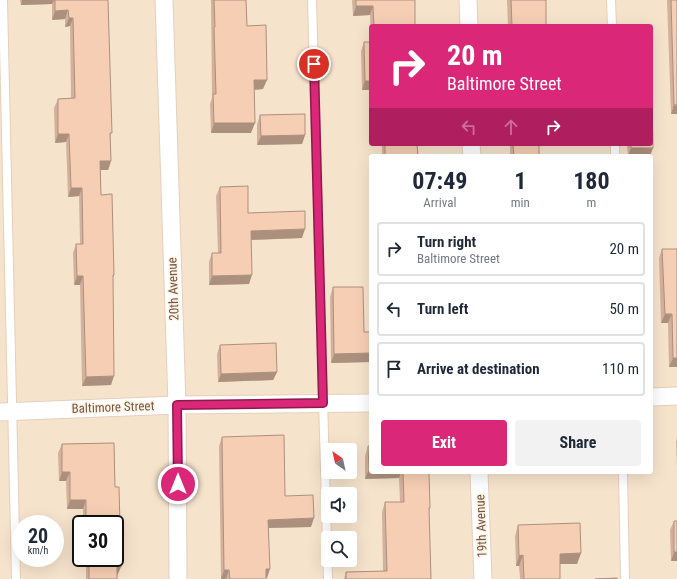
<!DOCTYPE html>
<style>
:root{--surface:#fff;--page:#f2f2f3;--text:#1f2937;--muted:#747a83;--line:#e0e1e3;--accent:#db2777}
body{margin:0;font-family:"Roboto Condensed",sans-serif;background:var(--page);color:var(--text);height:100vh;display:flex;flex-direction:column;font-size:15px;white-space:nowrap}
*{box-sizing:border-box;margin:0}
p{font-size:13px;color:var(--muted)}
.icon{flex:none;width:22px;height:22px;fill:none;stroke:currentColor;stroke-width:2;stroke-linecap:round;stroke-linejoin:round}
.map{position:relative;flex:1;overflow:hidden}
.drawer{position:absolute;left:369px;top:154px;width:284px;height:320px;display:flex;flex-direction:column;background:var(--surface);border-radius:4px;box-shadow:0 4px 16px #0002}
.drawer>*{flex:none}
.guide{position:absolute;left:369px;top:24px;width:284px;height:122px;border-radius:4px;box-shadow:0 4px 16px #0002;background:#db2777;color:#fff;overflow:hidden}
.needle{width:26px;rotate:326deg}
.controls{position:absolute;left:321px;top:443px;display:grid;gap:8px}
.controls a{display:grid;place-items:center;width:36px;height:36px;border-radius:4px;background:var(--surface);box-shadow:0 4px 16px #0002;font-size:20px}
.speed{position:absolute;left:12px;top:515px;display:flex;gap:8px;font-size:20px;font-weight:700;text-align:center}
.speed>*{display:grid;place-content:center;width:52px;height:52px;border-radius:50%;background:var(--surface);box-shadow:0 4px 16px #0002;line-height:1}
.speed small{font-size:10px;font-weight:400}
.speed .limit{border:2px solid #111;border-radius:6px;background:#fff;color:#111}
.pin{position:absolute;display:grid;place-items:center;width:34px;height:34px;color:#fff;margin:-17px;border:2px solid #fff;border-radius:50%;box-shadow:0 1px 4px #0007}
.me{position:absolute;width:44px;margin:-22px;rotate:0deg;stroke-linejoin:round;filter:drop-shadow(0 0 3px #0008)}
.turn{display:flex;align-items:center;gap:14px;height:84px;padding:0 12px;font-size:18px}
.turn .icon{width:52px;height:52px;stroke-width:2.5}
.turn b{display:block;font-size:28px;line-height:34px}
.lanes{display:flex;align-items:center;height:38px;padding:0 12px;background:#0003;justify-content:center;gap:20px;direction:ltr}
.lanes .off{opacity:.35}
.eta{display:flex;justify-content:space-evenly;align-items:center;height:68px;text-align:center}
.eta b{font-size:24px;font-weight:700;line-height:28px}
.action{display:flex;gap:8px;margin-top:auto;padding:8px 12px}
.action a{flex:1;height:46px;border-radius:4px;background:var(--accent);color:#fff;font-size:16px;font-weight:700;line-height:46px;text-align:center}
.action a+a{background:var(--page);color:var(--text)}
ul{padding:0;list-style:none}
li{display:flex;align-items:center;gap:12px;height:54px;margin:0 8px 6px;padding:0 4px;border:2px solid var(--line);border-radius:4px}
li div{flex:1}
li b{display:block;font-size:15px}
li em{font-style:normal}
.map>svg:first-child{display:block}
.residential{fill:#f6e3cc;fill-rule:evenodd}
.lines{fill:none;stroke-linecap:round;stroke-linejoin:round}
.lane-casing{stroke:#e5cfbd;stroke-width:10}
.street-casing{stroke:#e5cfbd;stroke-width:19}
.lane{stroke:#fff;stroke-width:8}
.street{stroke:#fff;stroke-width:17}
.wall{fill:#d4b19b}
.shaded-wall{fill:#ac907e}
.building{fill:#f6ceb4;stroke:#ac907e}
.route-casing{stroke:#8e194d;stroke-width:10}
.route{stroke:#db2777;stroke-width:7}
.labels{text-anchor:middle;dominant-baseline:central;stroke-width:3;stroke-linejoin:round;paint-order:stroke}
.street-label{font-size:13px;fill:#765644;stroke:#fff5e7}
</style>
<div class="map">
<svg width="677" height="579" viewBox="0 0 677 579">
<rect width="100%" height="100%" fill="#fef2df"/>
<!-- residential -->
<path class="residential" d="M0 0H677V579H0ZM371 26H651V144H371ZM371 156H651V472H371ZM328 450H350V472H328ZM328 494H350V516H328ZM21 524H55V558H21ZM81 524H115V558H81ZM328 538H350V560H328Z"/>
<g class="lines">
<defs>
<path id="lane" d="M3 0 16 579
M312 0 328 579
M611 0 612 26
M615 144V156
M623 472 625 579"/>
<path id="street" d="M164 0 177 405 178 579
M468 0 469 26
M471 144 472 156
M651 397 677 396
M0 412 177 405 371 403
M479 472 483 579"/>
</defs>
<!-- lane casing -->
<use href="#lane" class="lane-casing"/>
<!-- street casing -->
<use href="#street" class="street-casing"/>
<!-- lane -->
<use href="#lane" class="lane"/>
<!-- street -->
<use href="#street" class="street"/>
</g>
<!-- wall -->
<path class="wall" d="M20 0H108L111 161 108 170H101V195L114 275 113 278 111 385 82 386 80 285H74L73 253 76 244H80L79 196 68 197 66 142 55 143 54 108 58 99 71 98 70 26 65 27V19L52 20V4L21 5Z
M211 0H246L247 26 263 89 254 90 251 133H211L210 104 212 98Z
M352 0H415V26H371V117L370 90H362L361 51 364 42H371L370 15 353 16Z
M507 0H546V26H508Z
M667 0H677V114H671Z
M260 115 305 135 302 144 257 145V124Z
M382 144H417L418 156H382Z
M510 144H539V156H510Z
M627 144H651L650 156H628Z
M220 187 248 213 302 238 251 240 249 284 209 285V262L212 253H218L216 196Z
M662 249H677V367H669L668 323H661L659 258Z
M333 287 364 332H371V362L331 363 330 297Z
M220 345 277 372 273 380 218 382 217 354Z
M222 437 285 496 311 527 269 528 267 578H266V579H221L219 446Z
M677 438V468L676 441Z
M114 443 117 579H86V558H115V524H83V509H67L66 481H59L58 453 62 444Z
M368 446 371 472H428L430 508 429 511 431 579H344L346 572 383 571 382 512 385 502H400L399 478 365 479V456Z
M674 521H677V561H671L670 530Z
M518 525 581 553 577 564H560V579H520L519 566H516L515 536Z"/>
<!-- shaded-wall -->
<path class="shaded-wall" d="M22 0H54L52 4 21 5Z
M356 6H373L370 15 353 16Z
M68 10 65 19 52 20 55 11Z
M69 18H73L70 26 65 27Z
M254 80H267L263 89 251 90Z
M365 81H371V87L370 90H362Z
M674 105H677V114H671Z
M214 123H255L251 133H211Z
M58 134H69L66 142 55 143Z
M305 135 302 144 257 145 261 136Z
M631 148H653L650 156H628Z
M100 161H111L108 170H97Z
M71 188H82L79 196 68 197Z
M305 229 302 238 248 240 251 231Z
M252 275 249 284 209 285 212 276Z
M77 276H83L80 285H74Z
M665 314H672L668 323H661Z
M371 353V362L331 363 334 354Z
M673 358H677V367H669Z
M277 372 273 380 218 382 221 374Z
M114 376 111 385 82 386 86 377Z
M369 469H371V472H401L399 478 365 479Z
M62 472H70L66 481H59Z
M526 472H595L525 474Z
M70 500H86L83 509H67Z
M314 518 311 527 265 528 268 520Z
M86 519H89L87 524H84Z
M674 552H677V561H671Z
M581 553 577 564H556L560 554Z
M523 555 519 566H516L519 556Z
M117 567H121L117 576Z
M266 569H270L267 578H262Z
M224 570H229L226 579H221Z"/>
<!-- building -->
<path class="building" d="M55 0H108L112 133H110L111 161H100L101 195 112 194 114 275H113L114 376 86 377 83 276H77L76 244H83L82 188H71L69 134H58V99L75 98 73 18H69L68 10 55 11Z
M214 0H246L247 26 266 25 267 80H254L255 123H214L213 94H216L214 27H215Z
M356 0H415V26H374L373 6H356Z
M511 0H546V26H512Z
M671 0H677V105H674Z
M364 42H371V81H365Z
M651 101H652L653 148H631V144H651Z
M305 114V135L261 136 260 115Z
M385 144H417L418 156H385Z
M513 144H539V156H514Z
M248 186V213L305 211V229L251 231 252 275 212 276V253H221L220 187Z
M662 249H677V358H673L672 314H665Z
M333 287H363L364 332H371V353L334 354Z
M276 343 277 372 221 374 220 345Z
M284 435 285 496 313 495 314 518 268 520 270 569H266V579H230L229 570H224L222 437Z
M114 443 115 487H119L121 567H117V579H89V558H115V524H89V519H86V500H70V472H62V444Z
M368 446H371V469H369Z
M403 472H428V473H429L430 508H429L431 579H346V572L387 571 385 502H404Z
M674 521H677V552H674Z
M580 523 581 553 560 554V579H524L523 555 519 556 518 525Z
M617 578V579H595Z"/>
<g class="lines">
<defs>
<path id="route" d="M178 484 177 405 323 403 314 64"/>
</defs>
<!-- route casing -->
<use href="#route" class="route-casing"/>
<!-- route -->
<use href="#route" class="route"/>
</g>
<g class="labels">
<!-- street labels -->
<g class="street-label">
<text transform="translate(173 289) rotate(-92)">20th Avenue</text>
<text transform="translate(113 407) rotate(-2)">Baltimore Street</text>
<text transform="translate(481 526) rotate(-92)">19th Avenue</text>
</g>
</g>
</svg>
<div class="controls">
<a><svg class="needle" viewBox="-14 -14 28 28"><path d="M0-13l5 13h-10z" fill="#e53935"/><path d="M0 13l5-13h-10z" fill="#747a83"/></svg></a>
<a><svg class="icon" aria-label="sound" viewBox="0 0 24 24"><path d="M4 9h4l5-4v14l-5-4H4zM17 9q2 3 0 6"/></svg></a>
<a><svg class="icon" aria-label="search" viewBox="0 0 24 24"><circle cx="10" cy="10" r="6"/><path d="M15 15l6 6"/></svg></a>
</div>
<div class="speed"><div>20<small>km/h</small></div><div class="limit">30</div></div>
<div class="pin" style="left:314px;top:64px;background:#d93025"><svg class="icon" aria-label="arrive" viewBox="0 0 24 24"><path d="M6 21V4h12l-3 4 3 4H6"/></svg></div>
<svg class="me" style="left:178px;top:484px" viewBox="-20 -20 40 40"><circle r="17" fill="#db2777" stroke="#fff" stroke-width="3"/><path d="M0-11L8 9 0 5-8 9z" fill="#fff"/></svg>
<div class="guide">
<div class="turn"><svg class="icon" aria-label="right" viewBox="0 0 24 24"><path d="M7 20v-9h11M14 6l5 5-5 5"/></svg><div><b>20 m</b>Baltimore Street</div></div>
<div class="lanes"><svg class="icon off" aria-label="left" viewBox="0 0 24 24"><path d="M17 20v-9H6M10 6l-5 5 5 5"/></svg><svg class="icon off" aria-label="ahead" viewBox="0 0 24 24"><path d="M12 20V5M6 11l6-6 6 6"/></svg><svg class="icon" aria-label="right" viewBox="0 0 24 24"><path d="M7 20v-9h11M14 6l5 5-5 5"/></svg></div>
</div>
<section class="drawer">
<div class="eta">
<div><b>07:49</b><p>Arrival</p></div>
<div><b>1</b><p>min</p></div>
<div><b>180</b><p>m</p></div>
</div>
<ul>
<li><svg class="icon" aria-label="right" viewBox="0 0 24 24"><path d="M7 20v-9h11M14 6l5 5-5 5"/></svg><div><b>Turn right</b><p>Baltimore Street</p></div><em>20 m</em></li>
<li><svg class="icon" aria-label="left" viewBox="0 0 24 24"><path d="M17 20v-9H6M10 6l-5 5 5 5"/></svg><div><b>Turn left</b></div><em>50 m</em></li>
<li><svg class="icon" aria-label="arrive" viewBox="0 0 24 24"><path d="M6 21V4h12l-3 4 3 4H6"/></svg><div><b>Arrive at destination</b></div><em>110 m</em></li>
</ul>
<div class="action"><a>Exit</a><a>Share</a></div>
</section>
</div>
